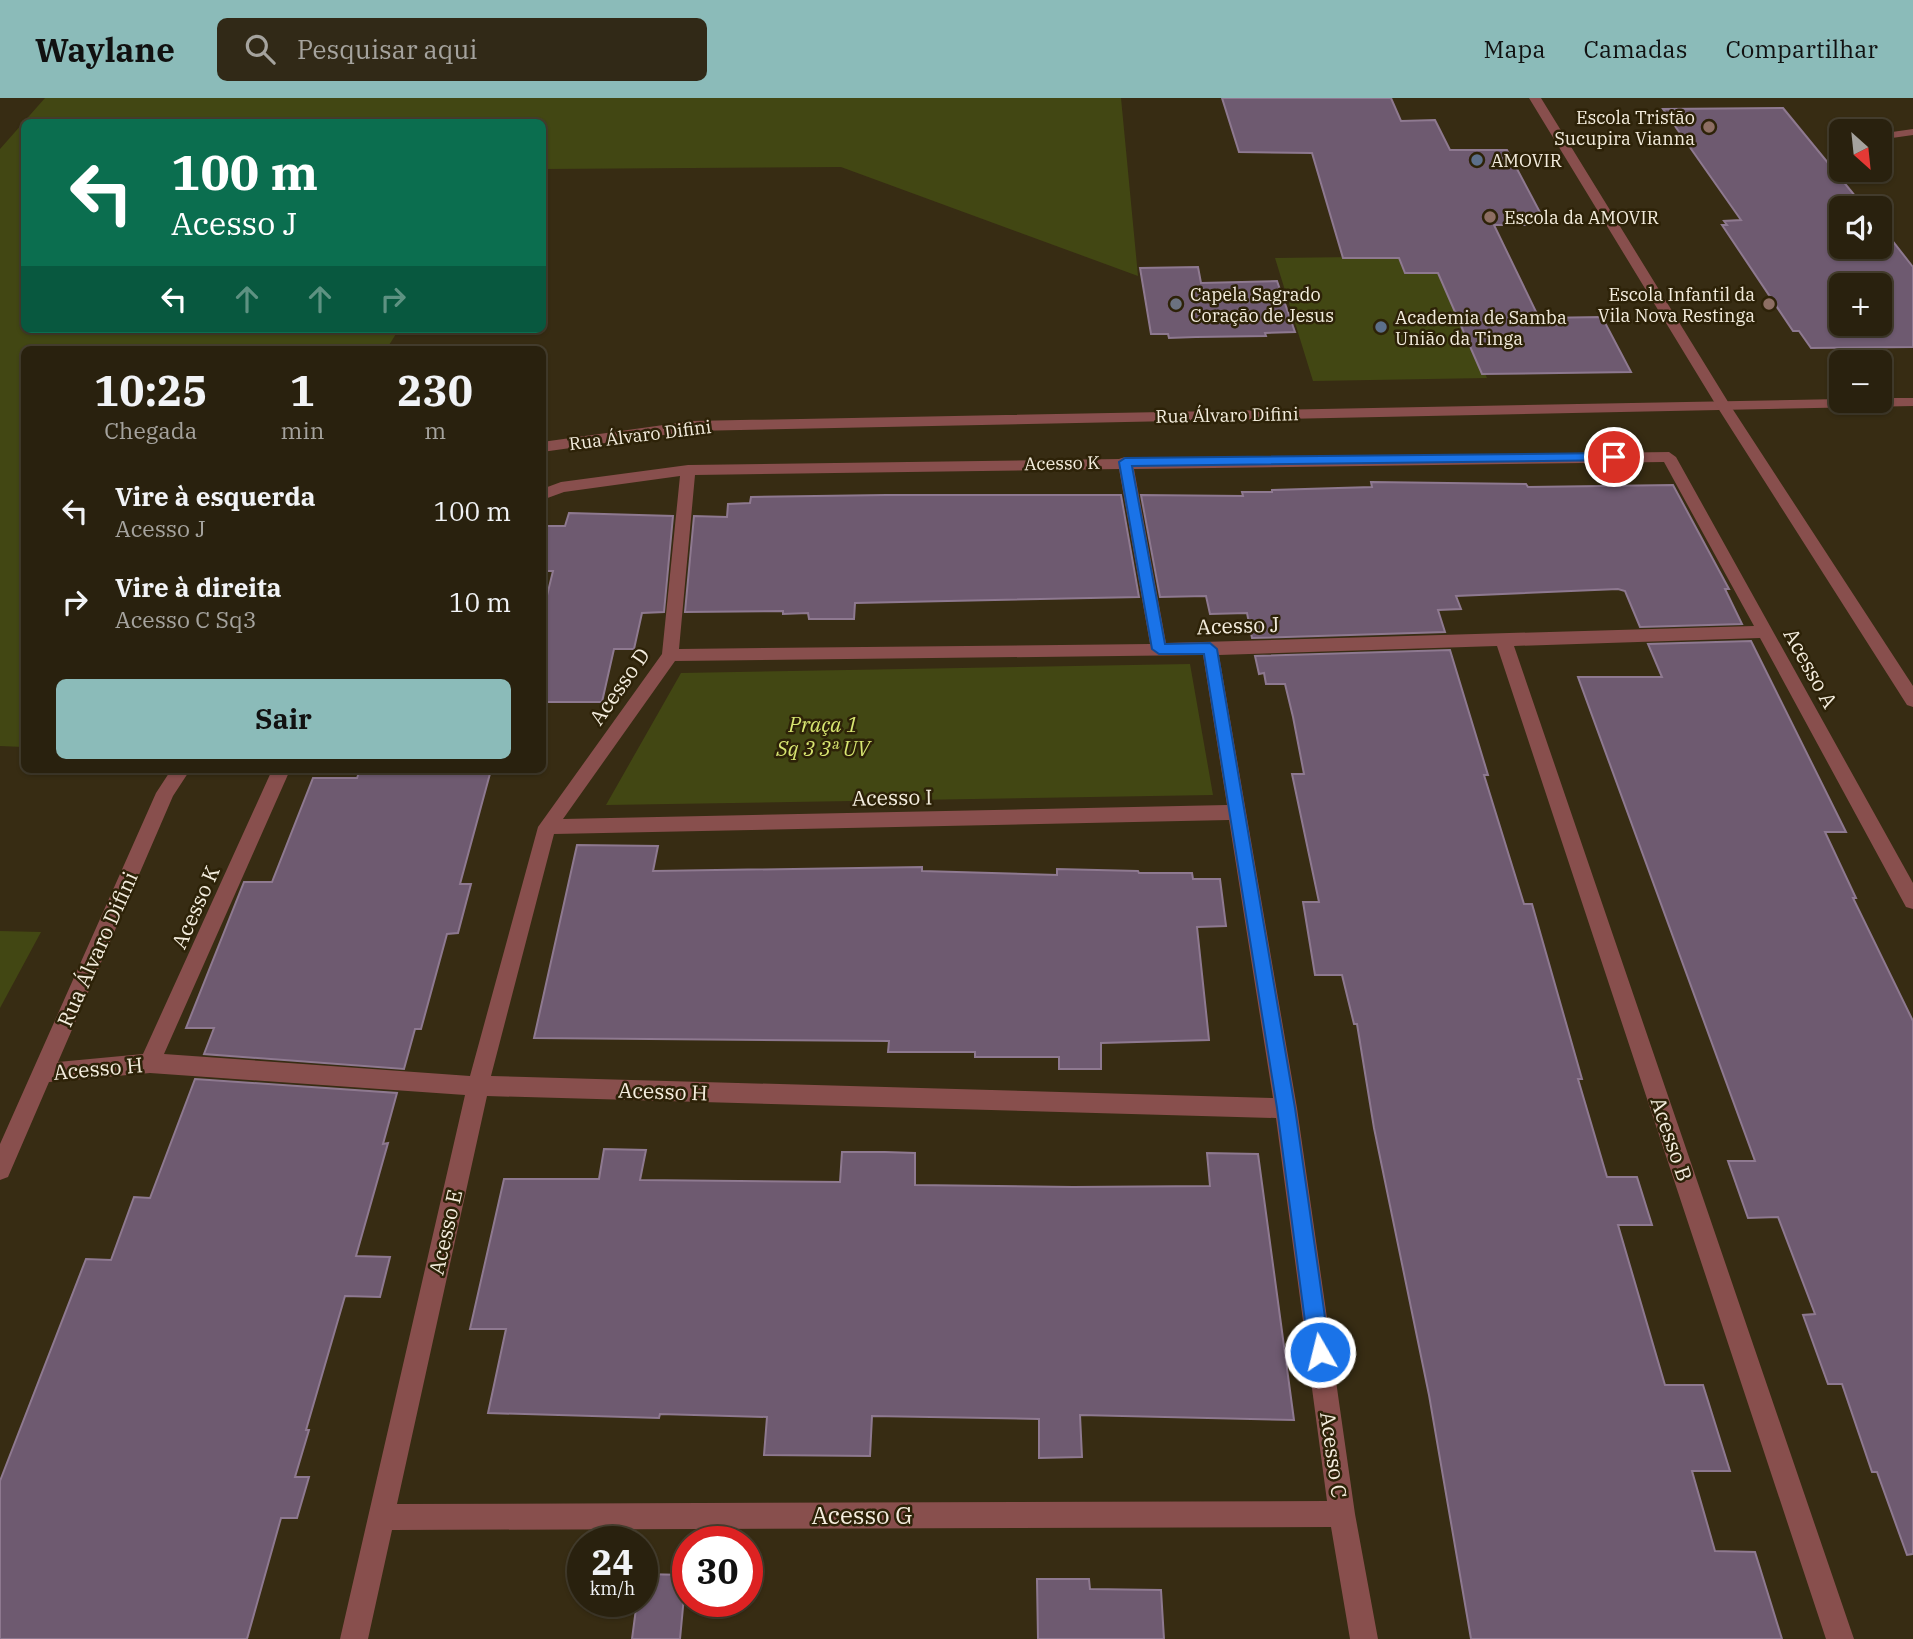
<!DOCTYPE html>
<html lang="pt">
<meta charset="utf-8">
<style>
:root{--surface:#29210e;--page:#312917;--text:#f1f3f6;--muted:#a5a39e;--line:#453e2e;--accent:#8bbbb9}
body{margin:0;font-family:"IBM Plex Serif",serif;background:var(--page);color:var(--text);height:100vh;display:flex;flex-direction:column;font-size:26px;white-space:nowrap}
*{box-sizing:border-box;margin:0}
p{font-size:23px;color:var(--muted)}
.icon{flex:none;width:38px;height:38px;fill:none;stroke:currentColor;stroke-width:2;stroke-linecap:round;stroke-linejoin:round}
.map{position:relative;flex:1;overflow:hidden}
.details{position:absolute;left:21px;top:248px;width:525px;height:427px;display:flex;flex-direction:column;background:var(--surface);border-radius:10px;box-shadow:0 2px 5px #0004,0 0 0 2px var(--line)}
.details>*{flex:none}
.banner{position:absolute;left:21px;top:21px;width:525px;height:214px;border-radius:10px;box-shadow:0 2px 5px #0004,0 0 0 2px var(--line);background:#0b6e4f;color:#fff;overflow:hidden}
.needle{width:46px;rotate:153deg}
.tools{position:absolute;left:1829px;top:21px;display:grid;gap:14px}
.tools a{display:grid;place-items:center;width:63px;height:63px;border-radius:10px;background:var(--surface);box-shadow:0 2px 5px #0004,0 0 0 2px var(--line);font-size:35px}
.speed{position:absolute;left:567px;top:1428px;display:flex;gap:14px;font-size:35px;font-weight:700;text-align:center}
.speed>*{display:grid;place-content:center;width:91px;height:91px;border-radius:50%;background:var(--surface);box-shadow:0 2px 5px #0004,0 0 0 2px var(--line);line-height:1}
.speed small{font-size:18px;font-weight:400}
.speed .limit{border:10px solid #d22;background:#fff;color:#111}
.pin{position:absolute;display:grid;place-items:center;width:60px;height:60px;color:#fff;margin:-30px;border:4px solid #fff;border-radius:50%;box-shadow:0 2px 7px #0007}
.me{position:absolute;width:77px;margin:-38px;rotate:352deg;stroke-linejoin:round;filter:drop-shadow(0 0 5px #0008)}
.turn{display:flex;align-items:center;gap:24px;height:147px;padding:0 35px;font-size:32px}
.turn .icon{width:91px;height:91px;stroke-width:2.5}
.turn b{display:block;font-size:49px;line-height:60px}
.lanes{display:flex;align-items:center;height:66px;padding:0 35px;background:#0003;justify-content:center;gap:35px;direction:ltr}
.lanes .off{opacity:.35}
.eta{display:flex;justify-content:space-evenly;align-items:center;height:119px;text-align:center}
.eta b{font-size:42px;font-weight:700;line-height:49px}
.cta{display:flex;gap:14px;margin-top:auto;padding:14px 35px}
.cta a{flex:1;height:80px;border-radius:10px;background:var(--accent);color:#111;font-size:28px;font-weight:700;line-height:80px;text-align:center}
ul{padding:0;list-style:none}
li{display:flex;align-items:center;gap:21px;height:91px;padding:0 35px}
li div{flex:1}
li b{display:block;font-size:26px}
li em{font-style:normal}
header{display:flex;align-items:center;gap:42px;box-sizing:border-box;height:98px;padding:0 35px;background:var(--accent);color:#111}
header strong{font-size:33px}
nav{display:flex;gap:38px;margin-inline-start:auto;font-size:24px}
.search{width:490px;height:63px;background:var(--page);display:flex;align-items:center;gap:18px;box-sizing:border-box;padding:0 24px;border-radius:10px;color:var(--muted);font-size:26px}
.map>svg:first-child{display:block}
.green{fill:#424713}
.building{fill:#6e5a70;stroke:#8e7990;stroke-width:2;fill-rule:evenodd}
.lines{fill:none;stroke-linecap:round;stroke-linejoin:round}
.service{fill:#884f4d;fill-rule:evenodd}
.minor{fill:#884f4d;fill-rule:evenodd}
.tertiary{fill:#884f4d;fill-rule:evenodd}
.route{fill:#1a73e8;stroke:#114b97;stroke-width:2}
.education-dot{fill:#8d6e63;stroke:#2d2208;stroke-width:2.5}
.service-dot{fill:#5c6f8a;stroke:#2d2208;stroke-width:2.5}
.worship-dot{fill:#6b7280;stroke:#2d2208;stroke-width:2.5}
.labels{text-anchor:middle;dominant-baseline:central;stroke-width:5;stroke-linejoin:round;paint-order:stroke}
.far-poi-label{font-size:18px;fill:#f4edde;stroke:#2d2208;text-anchor:start}
.far-street-label{font-size:18px;fill:#f4edde;stroke:#2d2208}
.street-label{font-size:21px;fill:#f4edde;stroke:#2d2208}
.park-label{font-size:21px;font-style:italic;fill:#d8e671;stroke:#2d2208}
.near-street-label{font-size:24px;fill:#f4edde;stroke:#2d2208}
</style>
<header>
<strong>Waylane</strong>
<div class="search"><svg class="icon" aria-label="search" viewBox="0 0 24 24"><circle cx="10" cy="10" r="6"/><path d="M15 15l6 6"/></svg>Pesquisar aqui</div>
<nav><a>Mapa</a><a>Camadas</a><a>Compartilhar</a></nav>
</header>
<div class="map">
<svg width="1913" height="1541" viewBox="0 0 1913 1541">
<rect width="100%" height="100%" fill="#372c13"/>
<!-- green -->
<path class="green" d="M45 0H1121L1138 178 841 69 543 71 542 24H24V231H399L386 252H24V649L0 648V51Z
M1434 158 1487 280 1313 283 1275 160Z
M1190 566 1213 697 606 707 681 575Z
M0 833 41 834 0 910Z"/>
<!-- building -->
<path class="building" d="M1222 0H1391L1401 23 1435 22 1450 52H1507L1543 120H1527L1531 127H1494L1539 220 1602 219 1631 274 1482 276 1438 175H1405L1399 160H1343L1312 55 1239 54Z
M1783 10 1865 110H1841V149H1880V127L1913 169V249L1811 250 1799 233H1793L1722 127H1727L1724 123 1741 122 1663 11ZM1841 187H1880V226H1841Z
M1198 169 1201 185 1277 183 1295 234 1265 235 1266 238 1196 239 1169 240 1168 236H1151L1140 170Z
M1371 384 1526 386 1528 389 1673 387 1729 491H1725L1742 526 1640 529 1625 493 1618 491 1456 498 1461 511 1438 512 1445 534 1252 540 1247 515 1210 516 1206 498 1160 499 1141 397 1243 398 1242 394H1272V392L1372 389Z
M886 397H1121L1139 499 855 505 854 521H809L808 515 783 516V513L685 514 694 418 727 419 728 406 750 405 751 399Z
M569 415 673 418 664 514 642 515 634 551H614L602 604H542V518L553 473H542V428H565Z
M1751 543 1846 734H1825L1856 800H1853L1913 923V1456L1907 1457 1877 1374H1872L1842 1286H1828L1803 1217 1815 1216 1778 1119 1748 1120 1728 1063H1755L1578 579H1662L1648 546Z
M1450 552 1488 677H1484L1524 806H1532L1582 981H1578L1607 1079H1637L1652 1127H1618L1665 1287H1703L1730 1373H1692L1715 1453 1755 1454 1782 1541H1471L1429 1297 1374 1030 1357 926H1354L1342 877H1315L1303 804H1319L1292 676H1304L1293 619 1285 586H1266L1264 575 1259 576 1255 558Z
M360 672H491L460 786H471L458 835 447 836 421 931H415L404 971 204 956 214 930H186L244 784H272L313 680H357Z
M577 747 658 748 653 773 922 769V773L1057 777V771L1138 773 1139 775H1192L1193 781H1220L1226 828 1197 829 1209 942 1101 945V971H1059V959H975V954H888L889 943 534 940Z
M195 981 397 995 383 1046 388 1045 356 1158 390 1159 380 1199 345 1198 306 1332H309L295 1379H309L297 1420H281L247 1541H0V1383L86 1161 111 1162 134 1099 150 1100Z
M604 1051 646 1052 640 1082 840 1084 842 1054H885L915 1055V1087L1073 1089 1210 1088 1207 1055 1258 1056 1294 1322 1080 1317 1082 1359 1039 1360V1321L872 1318 870 1358 764 1357 767 1319 660 1316 659 1320 488 1315 506 1231H470L504 1081H599Z
M642 1476 686 1477 680 1541H632L637 1503H642Z
M1037 1481H1089L1090 1491 1161 1492 1164 1541H1038Z"/>
<g class="lines">
<!-- service -->
<path class="service" d="M1913 31V37L1885 41 1880 38 1885 35Z"/>
<!-- minor -->
<path class="minor" d="M1880 300H1913V308L692 333 542 354V344L692 323 1841 301 1880 303Z
M1669 354 1676 359 1913 785V811L1906 809 1760 540 1514 548 1854 1541H1826L1497 548 1219 557 1297 1010 1355 1416 1378 1541H1350L1331 1429 392 1432 368 1541H340L465 997 150 975 49 984 8 1079 0 1082V1046L156 695 171 672H190L173 698 58 964 143 956 272 672H290L164 956 470 978 538 729 662 556 680 378 564 394 542 402V391L561 384 688 367 1119 361 1125 359 1131 361ZM1664 364 1754 528 1166 545 1134 371ZM1119 371 1150 546 679 551 695 377ZM1203 557 1227 707 563 721 675 563ZM1229 722 1273 1000 491 978 554 736ZM487 998 1276 1020 1327 1403 397 1406Z"/>
<!-- tertiary -->
<path class="tertiary" d="M1529 0H1541L1730 307 1913 588V609L1907 607 1716 307Z"/>
</g>
<!-- route -->
<path class="route" d="M1614 355 1620 359 1619 362 1132 368 1165 546 1210 545 1217 551 1295 1010 1330 1254 1327 1261 1320 1264 1312 1261 1309 1254 1277 1010 1204 556H1159L1152 551 1119 364 1125 360Z"/>
<!-- markers -->
<g class="education-dot">
<circle cx="1709" cy="29" r="7"/>
<circle cx="1490" cy="119" r="7"/>
<circle cx="1769" cy="206" r="7"/>
</g>
<g class="service-dot">
<circle cx="1477" cy="62" r="7"/>
<circle cx="1381" cy="229" r="7"/>
</g>
<circle class="worship-dot" cx="1176" cy="206" r="7"/>
<g class="labels">
<!-- far-poi labels -->
<g class="far-poi-label">
<text x="1695" y="19" text-anchor="end">Escola Tristão<tspan x="1695" dy="21">Sucupira Vianna</tspan></text>
<text x="1491" y="62">AMOVIR</text>
<text x="1504" y="119">Escola da AMOVIR</text>
<text x="1190" y="196">Capela Sagrado<tspan x="1190" dy="21">Coração de Jesus</tspan></text>
<text x="1755" y="196" text-anchor="end">Escola Infantil da<tspan x="1755" dy="21">Vila Nova Restinga</tspan></text>
<text x="1395" y="219">Academia de Samba<tspan x="1395" dy="21">União da Tinga</tspan></text>
</g>
<!-- far-street labels -->
<g class="far-street-label">
<text transform="translate(1227 317) rotate(-1)">Rua Álvaro Difini</text>
<text transform="translate(640 337) rotate(-7)">Rua Álvaro Difini</text>
<text transform="translate(1062 365) rotate(-1)">Acesso K</text>
</g>
<!-- street labels -->
<g class="street-label">
<text transform="translate(1238 527) rotate(-2)">Acesso J</text>
<text transform="translate(1811 570) rotate(61)">Acesso A</text>
<text transform="translate(619 588) rotate(-55)">Acesso D</text>
<text transform="translate(892 699) rotate(-1)">Acesso I</text>
<text transform="translate(195 809) rotate(-66)">Acesso K</text>
<text transform="translate(97 851) rotate(-66)">Rua Álvaro Difini</text>
<text transform="translate(98 970) rotate(-5)">Acesso H</text>
<text transform="translate(663 993) rotate(2)">Acesso H</text>
<text transform="translate(1672 1041) rotate(71)">Acesso B</text>
<text transform="translate(445 1134) rotate(-77)">Acesso E</text>
<text transform="translate(1334 1357) rotate(82)">Acesso C</text>
</g>
<!-- park labels -->
<g class="park-label">
<text x="823" y="626">Praça 1<tspan x="823" dy="24">Sq 3 3ª UV</tspan></text>
</g>
<!-- near-street labels -->
<g class="near-street-label">
<text x="862" y="1417">Acesso G</text>
</g>
</g>
</svg>
<div class="tools">
<a><svg class="needle" viewBox="-14 -14 28 28"><path d="M0-13l5 13h-10z" fill="#e53935"/><path d="M0 13l5-13h-10z" fill="#a5a39e"/></svg></a>
<a><svg class="icon" aria-label="sound" viewBox="0 0 24 24"><path d="M4 9h4l5-4v14l-5-4H4zM17 9q2 3 0 6"/></svg></a>
<a>+</a>
<a>−</a>
</div>
<div class="speed"><div>24<small>km/h</small></div><div class="limit">30</div></div>
<div class="pin" style="left:1614px;top:359px;background:#d93025"><svg class="icon" aria-label="arrive" viewBox="0 0 24 24"><path d="M6 21V4h12l-3 4 3 4H6"/></svg></div>
<svg class="me" style="left:1320px;top:1254px" viewBox="-20 -20 40 40"><circle r="17" fill="#1a73e8" stroke="#fff" stroke-width="3"/><path d="M0-11L8 9 0 5-8 9z" fill="#fff"/></svg>
<div class="banner">
<div class="turn"><svg class="icon" aria-label="left" viewBox="0 0 24 24"><path d="M17 20v-9H6M10 6l-5 5 5 5"/></svg><div><b>100 m</b>Acesso J</div></div>
<div class="lanes"><svg class="icon" aria-label="left" viewBox="0 0 24 24"><path d="M17 20v-9H6M10 6l-5 5 5 5"/></svg><svg class="icon off" aria-label="ahead" viewBox="0 0 24 24"><path d="M12 20V5M6 11l6-6 6 6"/></svg><svg class="icon off" aria-label="ahead" viewBox="0 0 24 24"><path d="M12 20V5M6 11l6-6 6 6"/></svg><svg class="icon off" aria-label="right" viewBox="0 0 24 24"><path d="M7 20v-9h11M14 6l5 5-5 5"/></svg></div>
</div>
<section class="details">
<div class="eta">
<div><b>10:25</b><p>Chegada</p></div>
<div><b>1</b><p>min</p></div>
<div><b>230</b><p>m</p></div>
</div>
<ul>
<li><svg class="icon" aria-label="left" viewBox="0 0 24 24"><path d="M17 20v-9H6M10 6l-5 5 5 5"/></svg><div><b>Vire à esquerda</b><p>Acesso J</p></div><em>100 m</em></li>
<li><svg class="icon" aria-label="right" viewBox="0 0 24 24"><path d="M7 20v-9h11M14 6l5 5-5 5"/></svg><div><b>Vire à direita</b><p>Acesso C Sq3</p></div><em>10 m</em></li>
</ul>
<div class="cta"><a>Sair</a></div>
</section>
</div>
